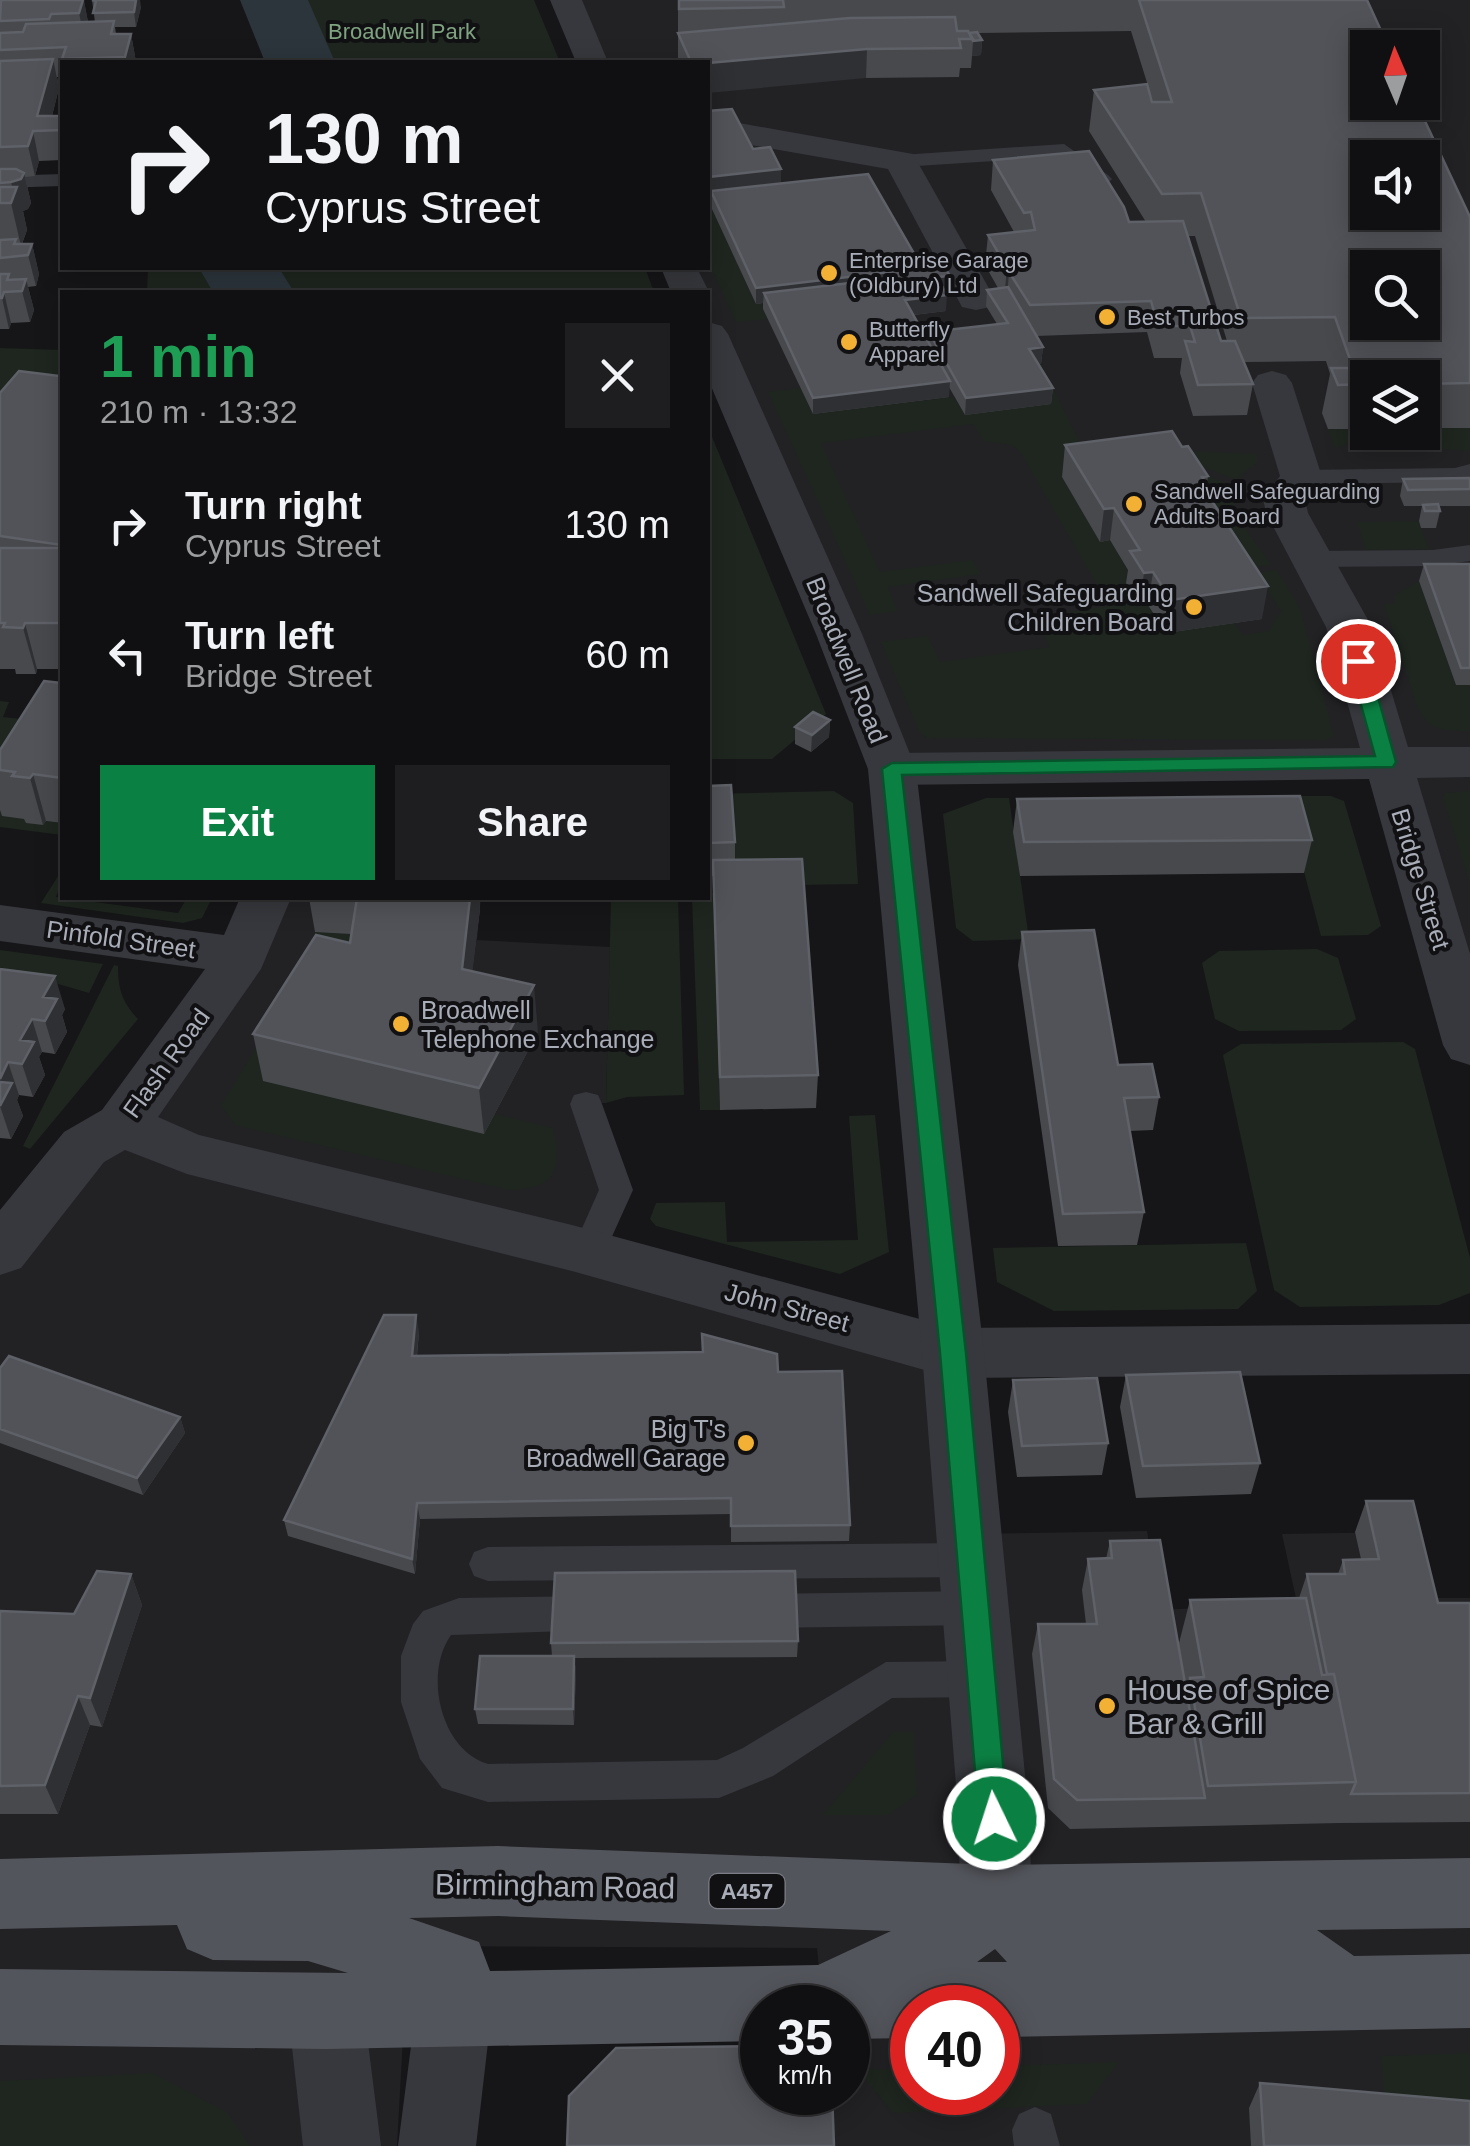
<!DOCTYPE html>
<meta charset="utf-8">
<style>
:root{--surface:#101012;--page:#1e1e20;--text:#f1f3f6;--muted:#9c9d9f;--line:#303032;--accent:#0b8043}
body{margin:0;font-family:Arial,sans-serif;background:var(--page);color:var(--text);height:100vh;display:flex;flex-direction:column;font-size:38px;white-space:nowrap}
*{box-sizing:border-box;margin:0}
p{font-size:32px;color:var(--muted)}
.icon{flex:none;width:55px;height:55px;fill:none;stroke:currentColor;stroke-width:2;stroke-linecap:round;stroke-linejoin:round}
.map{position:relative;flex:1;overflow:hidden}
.drawer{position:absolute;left:60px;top:290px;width:650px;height:610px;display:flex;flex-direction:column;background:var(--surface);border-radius:0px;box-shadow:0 5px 25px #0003,0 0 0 2px var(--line)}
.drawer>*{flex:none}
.hud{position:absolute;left:60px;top:60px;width:650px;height:210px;border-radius:0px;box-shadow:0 5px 25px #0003,0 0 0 2px var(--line);background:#101012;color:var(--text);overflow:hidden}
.needle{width:65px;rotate:358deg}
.buttons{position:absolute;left:1350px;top:30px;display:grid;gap:20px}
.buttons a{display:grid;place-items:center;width:90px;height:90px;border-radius:0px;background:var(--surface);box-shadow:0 5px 25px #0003,0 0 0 2px var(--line);font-size:50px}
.speed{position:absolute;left:740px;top:1985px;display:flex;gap:20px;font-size:50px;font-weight:700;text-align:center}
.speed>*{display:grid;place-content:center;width:130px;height:130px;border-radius:50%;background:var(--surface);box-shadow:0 5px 25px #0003,0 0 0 2px var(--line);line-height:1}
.speed small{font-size:25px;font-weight:400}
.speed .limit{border:15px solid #d22;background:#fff;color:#111}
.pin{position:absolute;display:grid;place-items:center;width:85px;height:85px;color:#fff;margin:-42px;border:5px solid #fff;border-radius:50%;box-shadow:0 2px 10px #0007}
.me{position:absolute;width:110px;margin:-55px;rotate:356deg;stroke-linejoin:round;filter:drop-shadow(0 0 8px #0008)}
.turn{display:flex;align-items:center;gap:35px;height:210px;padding:0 40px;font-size:45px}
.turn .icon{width:130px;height:130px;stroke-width:2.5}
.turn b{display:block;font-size:70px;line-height:85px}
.round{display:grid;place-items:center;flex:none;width:105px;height:105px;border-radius:0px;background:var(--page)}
.head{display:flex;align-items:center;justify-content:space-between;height:170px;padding:0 40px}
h1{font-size:60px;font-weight:800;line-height:75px;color:#1e9e55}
.action{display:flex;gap:20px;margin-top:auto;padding:20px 40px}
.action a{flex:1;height:115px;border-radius:0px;background:var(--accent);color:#fff;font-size:40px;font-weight:800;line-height:115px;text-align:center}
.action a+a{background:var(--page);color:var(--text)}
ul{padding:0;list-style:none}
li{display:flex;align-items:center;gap:30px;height:130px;padding:0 40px}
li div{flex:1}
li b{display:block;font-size:38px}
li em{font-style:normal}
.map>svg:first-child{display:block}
.built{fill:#222225;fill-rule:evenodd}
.green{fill:#1e261f}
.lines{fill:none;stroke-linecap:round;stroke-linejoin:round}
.river{fill:#2c353c;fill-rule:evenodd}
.service{fill:#37383d;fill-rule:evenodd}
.minor{fill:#37383d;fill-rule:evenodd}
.tertiary{fill:#37383d;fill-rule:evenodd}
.primary{fill:#53555c;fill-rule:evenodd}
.wall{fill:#47494d;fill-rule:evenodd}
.shaded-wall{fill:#2f3033}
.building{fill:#525359;stroke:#5f6168;stroke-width:2.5;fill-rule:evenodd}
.route{fill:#0b8043;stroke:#07532c;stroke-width:2.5}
.poi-dot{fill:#f2b134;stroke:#111113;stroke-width:4}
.labels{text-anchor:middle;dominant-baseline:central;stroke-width:8;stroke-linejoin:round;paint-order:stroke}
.far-park-label{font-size:22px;fill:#7fa381;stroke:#111113}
.far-poi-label{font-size:22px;fill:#a8adb8;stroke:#111113;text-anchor:start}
.shield{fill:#111113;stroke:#7b7e86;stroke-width:2.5}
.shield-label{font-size:22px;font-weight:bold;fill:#a8adb8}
.poi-label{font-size:25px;fill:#a8adb8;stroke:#111113;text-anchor:end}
.street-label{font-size:25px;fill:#a8adb8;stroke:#111113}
.near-poi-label{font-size:30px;fill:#a8adb8;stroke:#111113;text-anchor:start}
.near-street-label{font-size:30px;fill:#a8adb8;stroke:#111113}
</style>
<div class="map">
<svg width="1470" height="2146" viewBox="0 0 1470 2146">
<rect width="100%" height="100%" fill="#161618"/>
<!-- built -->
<path class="built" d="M566 0H1470V1044L1386 762 892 769 708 334V292H690L679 268H708V62H592ZM1368 48H1422V102H1368ZM1368 158H1422V212H1368ZM1368 268H1422V322H1368ZM1368 378H1422V432H1368Z
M265 898H481L477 940 610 947 606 1103H587L616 1190 588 1253 953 1353 969 1534 1147 1531 1160 1610 1297 1603 1282 1534 1401 1532 1417 1598H1470V2146H831L829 2093 848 2092V2008L823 2007 817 1948 408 1946 397 2146H0V1252L242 956ZM912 2008H998V2092H912Z"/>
<!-- green -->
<path class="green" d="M244 0H534L560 62H267Z
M708 207H711L756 304H762L768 319 736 322 708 260Z
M148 268H645L654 292H147Z
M0 348 62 350V393L0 414Z
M1041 364 1082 447 1257 454V463L1236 480 1171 454 1062 477 1100 541 1110 540 1135 582 1099 588 1021 453 1013 445 984 441 973 424 821 443 880 572 973 560 981 574 888 587 898 611 870 615 768 392 801 388 813 414 954 397 965 415 1028 365Z
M708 427 826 714 772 759H708Z
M1423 428H1470V451L1354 442 1335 448 1328 429 1422 432Z
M1169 458 1234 487C1228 514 1257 543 1272 565L1252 567Z
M1419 521 1429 549 1366 550 1357 522Z
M1277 570 1300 608 1334 736 1326 740 927 738 919 731 881 642 928 636 940 662 1050 647 1035 617 1137 602 1235 623 1243 635 1269 631 1281 611 1256 573Z
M1419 581 1456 685H1470V731C1445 731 1428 731 1417 706L1384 604H1395V595Z
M0 701 9 702 3 717 56 723 28 819 43 825 46 821 62 823V835L0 827Z
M834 791 853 803 858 884 735 886 708 815V794Z
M1470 791V883L1443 798 1445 793Z
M1284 796H1331L1344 801 1381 926 1368 935 1321 936Z
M986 798H1009L1029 939 973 941 956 928 943 814Z
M62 870V882L56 897 178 913 187 898H212L202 918 183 923 41 903Z
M708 893H713L720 1110H700L692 898H708Z
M611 898H678L684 1095 627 1097 606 1103Z
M315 932 366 935 495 1114 553 1128C563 1171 556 1189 509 1190L235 1125 221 1105 297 981Z
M1317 949 1338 958 1356 1019 1341 1030 1239 1031 1215 1019 1202 963 1219 951Z
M0 950 103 964 89 993 0 967Z
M114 965 118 966C118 989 122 1002 138 1019L30 1149 23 1146Z
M1403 1042 1415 1049 1470 1258V1293L1439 1305 1300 1307 1274 1290 1223 1055 1241 1044Z
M875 1115 889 1252 840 1274 656 1226 650 1219 656 1203 725 1202 727 1242 858 1240 849 1116Z
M1246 1243 1257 1291 1238 1309 1054 1311 997 1282 993 1248Z
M893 1732H914L917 1795 888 1815H823Z
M1470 2053V2109L1385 2101 1381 2056Z
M1119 2062 1087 2104 893 2113 858 2070 912 2068V2092H998V2066Z
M153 2073 228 2113 250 2146H0V2081Z"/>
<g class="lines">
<!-- river -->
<path class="river" d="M240 0H308L335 62H265Z
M199 268H279L294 292H213Z"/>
<!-- service -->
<path class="service" d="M1064 144 1108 175 1112 179 1108 183H1094L1059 157 901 167 891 161 901 155Z
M62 174V186L0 188V176Z
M1470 464V479L1456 482 1301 484 1289 477 1301 470 1455 468Z
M1470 545V561L1433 566 1312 567 1299 559 1312 551 1433 550Z
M586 1092 598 1095 602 1104 633 1190 600 1263 588 1267 576 1263 571 1253 599 1190 570 1104 574 1095Z
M971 1543 985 1548 990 1560 985 1572 971 1577 488 1581 474 1576 469 1564 474 1552 488 1547Z
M975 1591 989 1596 995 1608 989 1620 975 1625 755 1628 741 1623 735 1611 741 1599 755 1594Z
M596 1596 610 1601 616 1613 610 1625 596 1630 451 1635C423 1674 441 1751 488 1764L717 1760 743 1748 886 1662 982 1661 996 1666 1002 1679 996 1692 982 1697 892 1698 773 1776 719 1798 488 1802 442 1788 420 1759 401 1702V1656L413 1624 423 1611 459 1598Z
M1035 2107 1051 2114 1060 2146H1014L1012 2130 1019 2114Z"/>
<!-- minor -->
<path class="minor" d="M708 122 739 123 913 154 995 299 990 307 976 310 962 307 888 169 739 143 708 142Z
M1272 371 1286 375 1292 383 1322 477 1305 499 1308 513 1372 627 1408 747H1470V777L1417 778 1470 954V1065L1451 1059 1443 1045 1369 779 892 785 875 780 868 769 875 758 892 753 1360 748 1326 627 1266 513 1263 498 1280 476 1252 383 1258 375Z
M240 898H291L261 969 158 1117 199 1135 572 1225 953 1328 1470 1324V1374L953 1378 572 1271 187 1174 125 1150 104 1162 21 1268 0 1275V1210L64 1132 102 1110 205 969 0 941V905L224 935Z
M454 1970 481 1981 492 2008 476 2146H398L416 2008 427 1981Z
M326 1973 353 1984 364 2011 381 2146H303L288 2011 299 1984Z"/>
<!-- tertiary -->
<path class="tertiary" d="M550 0H582L608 62H576Z
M661 268H697L709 292H671Z
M708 322 722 326 728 334 862 634 916 769 984 1353 1026 1785 1033 1900 1023 1925 997 1935 971 1925 961 1900 956 1785 922 1353 868 769 816 634 708 379Z"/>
<!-- primary -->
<path class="primary" d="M498 1846 997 1865 1470 1858V1928L1317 1930 1354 1956 1470 1954V2028L998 2037V2008H912V2038L848 2039V2008H762V2041L326 2049 0 2045V1969L348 1973 308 1961 213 1960 187 1949 177 1925 0 1929V1859ZM498 1916 891 1931 818 1965 490 1971 479 1942 409 1918ZM995 1949 1007 1962H977Z"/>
</g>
<!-- wall -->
<path class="wall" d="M0 0 84 2 88 22H95L92 0 141 7 136 27H115L116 34H131L136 62H62V77H57L59 88 52 116H62V160L39 161 35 176 25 177 31 203 28 209 23 211 27 230 22 244H32L39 274 36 286 28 287 34 310 30 322 11 323 9 329H0Z
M678 0H1367L1470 217V428H1422V378H1368V429H1328L1322 413 1330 374 1326 361 1244 362 1253 384 1247 415 1193 416 1180 373 1182 358H1154L1147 332 1036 336 1043 347 1041 364H1039L1053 388 1051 404 965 415 949 387V397L813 414 763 309V303L756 304 711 207H708V111L753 149 781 184 923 269 949 292H946V311L914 315 928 342 929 332 997 324 986 306 987 290 998 288 985 265 988 235 1014 232 991 190 993 160 1129 222H1146L1089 131 1094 90 1153 102 1131 31 978 33 982 40 981 55 972 56 971 68H960L959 77 866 78 708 62H678ZM1188 236H1195L1227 341H1221Z
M62 372V669H37L36 674H16L15 669H0V393L59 376Z
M1065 445 1182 447 1208 476 1207 483 1214 494 1212 502 1262 619 1166 633 1148 605 1139 606 1126 583 1128 570 1110 540 1100 542 1062 477Z
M1470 478V506H1439L1440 511 1436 528H1421L1419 521 1422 506H1404L1400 496 1403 479Z
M1424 564H1470V685H1456L1419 581Z
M62 683V823L46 821 43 825 26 823 24 819 2 816 0 810V750Z
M830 720 829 737 811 752 795 744V727Z
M708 786 735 842V860L818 1075 816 1108 720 1110 713 876H708Z
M1017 799 1312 840 1304 873 1020 876 1013 832Z
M309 898H479L480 909 472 971 538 1032 484 1134 263 1081 253 1034 350 943 351 934 315 932Z
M1022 932 1118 1065 1159 1097 1153 1130 1129 1131 1144 1212 1137 1245 1058 1246 1018 965Z
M0 969 65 1009 62 1015 67 1032 55 1054 42 1052 39 1057 45 1075 33 1097 19 1095 17 1100 23 1116 11 1139 0 1138Z
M419 1332 417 1356 778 1372 850 1525 849 1541 731 1542V1514L420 1519 415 1574 288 1536 284 1520Z
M0 1368 180 1417 185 1433 143 1495 0 1443Z
M1126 1375 1260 1463 1251 1494 1136 1498 1120 1407Z
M1013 1380 1108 1443 1102 1475 1017 1477 1008 1412Z
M1366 1501 1438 1603H1470V1822L1340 1823 1070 1829 1048 1808 1032 1654 1038 1624H1086L1082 1590 1088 1559H1106L1110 1541 1179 1643 1190 1600 1299 1598 1307 1574H1338L1343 1560 1361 1559 1355 1532Z
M131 1574 142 1605 102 1727 90 1725 58 1814H0V1611L74 1614Z
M798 1641 797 1657 574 1658 576 1671 574 1725 478 1724 475 1709 552 1656 551 1643Z
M1260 2083 1470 2146H1251L1249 2108Z"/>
<!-- shaded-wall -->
<path class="shaded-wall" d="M82 0H84L89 28 85 42 79 13Z
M136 0H140L141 7 136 27 134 12Z
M131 34 136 62H126L125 57Z
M982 40 981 55 972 56 973 41Z
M867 49 866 78 708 93V63Z
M53 59 59 88 48 131 37 116Z
M33 131 39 161 35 176 28 146Z
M781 169V199L711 191V207H708V177Z
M24 173 31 203 28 209 23 211 27 230 21 246 11 203 14 196 11 182Z
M32 244 39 274 36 286 28 255Z
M1016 266 1015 281 1009 272 1007 298 1004 299 1007 268Z
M890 272 889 288 764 293 763 303 756 304V288Z
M950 276 949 292 936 293 937 277Z
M26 279 34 310 30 322 22 291Z
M4 292 11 323 9 329 2 298Z
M947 295 946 311 904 316 905 300Z
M1043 347 1041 364 1028 365 1029 349Z
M950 381 949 397 813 414V398Z
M1053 388 1051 404 965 415 966 398Z
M1114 508 1110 540 1100 542 1104 509Z
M1153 572 1148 605 1139 606 1144 573Z
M1268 586 1262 619 1166 633 1171 600Z
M25 623 37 669 36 674 23 628Z
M830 720 829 737 811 752 812 735Z
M33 774 46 821 43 825 30 778Z
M470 898H479L480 909 467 1016 462 969Z
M55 976 65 1009 62 1015 67 1032 55 1054 45 1021 43 997Z
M534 985 538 1032 484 1134 479 1088Z
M32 1019 42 1052 39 1057 45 1075 33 1097 22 1064 20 1040Z
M8 1062 19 1095 17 1100 23 1116 11 1139 0 1106V1079Z
M416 1315 419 1332 415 1372 412 1356Z
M180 1417 185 1433 143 1495 137 1478Z
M417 1503 420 1519 415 1574 412 1559Z
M131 1574 142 1605 102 1727 90 1698Z
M574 1656 576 1671 574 1725 573 1709Z
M78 1696 90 1725 58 1814 45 1785Z"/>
<!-- building -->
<path class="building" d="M1 0H83L79 13 51 14 49 19 0 21Z
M92 0H136L134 12 93 13 96 1Z
M679 0H783L784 7 679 9Z
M1139 0H1367L1389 48H1368V102H1416L1470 217V383L1422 384V378H1368V384L1338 385 1331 368H1353L1335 317 1241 318 1201 193 1162 194 1094 90 1147 84 1152 102H1172ZM1368 158H1422V212H1368ZM1368 268H1422V322H1368Z
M955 17 957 31H968L973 39H959L961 48 867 49 708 63 691 62 678 33 850 18Z
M114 21 111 34H131L125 57 62 59 66 47 0 50V33L23 32 26 24Z
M977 32 982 40 973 41 969 33Z
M53 59 37 116H62V130L33 131 28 146 0 147V61Z
M732 109 753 149 770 147 781 169 708 177V111Z
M1089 151 1124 207 1129 222 1183 221 1221 341H1235L1253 384 1198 385 1185 341 1195 342 1190 326H1158L1151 301 1030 305 1009 272 1019 271 1016 266 1007 268 988 235 1035 230 1031 212 1024 213 993 160Z
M0 169H16L24 173 21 179 11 182 0 183Z
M868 174 923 269 944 266 950 276 937 277 947 295 905 300 950 381 813 398 764 293 893 278 890 272 756 288 711 191Z
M0 187H17L11 203H0Z
M16 239 14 244H32L28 255 0 258V240Z
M0 274H9L7 280 26 279 22 291 4 292 2 298H0Z
M1008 287 1043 347 1029 349 1053 388 966 398 929 332 1008 323 987 290Z
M19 371 59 376 62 372V545L0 536V393Z
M1172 431 1182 447 1188 446 1208 476 1202 477 1214 494 1208 495 1268 586 1171 600 1153 572 1144 573 1130 551 1140 550 1114 508 1104 509 1065 445Z
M1470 478V489L1408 490 1403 479Z
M1438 504 1440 511H1425L1423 505Z
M0 548H62V623H25L23 628 3 627 5 623H0Z
M1424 564H1470V668H1461Z
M44 681 62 683V778L33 774 30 778 12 776 15 772 0 770V750Z
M813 712 830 720 812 735 795 727Z
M731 785 735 842 708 843V786Z
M1300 796 1312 840 1024 842 1017 799Z
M802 859 818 1075 720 1077 713 860Z
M357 898H470L462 969 534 985 479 1088 253 1034 316 935 350 943Z
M1094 930 1118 1065 1152 1064 1159 1097 1124 1098 1144 1212 1063 1214 1022 932Z
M0 969 55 976 43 997 57 999 45 1021 32 1019 20 1040 34 1042 22 1064 8 1062 0 1079Z
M0 1082 12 1083 0 1106Z
M384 1315H416L412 1356 703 1352 702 1334 777 1354 778 1372 842 1371 850 1525 731 1526V1498L417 1503 412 1559 284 1520Z
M9 1356 180 1417 137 1478 0 1429V1368Z
M1240 1372 1260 1463 1143 1466 1126 1375Z
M1097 1378 1108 1443 1022 1446 1013 1380Z
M1366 1501H1413L1438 1603H1470V1793L1351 1794 1356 1782 1334 1674H1327L1307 1574H1345L1343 1560 1379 1559Z
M1160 1540 1205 1798 1077 1800 1054 1779 1038 1624H1097L1088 1559 1112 1558 1110 1541Z
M97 1571 131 1574 90 1698 78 1696 45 1785 0 1786V1611L74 1614Z
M795 1571 798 1641 551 1643 555 1573Z
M1306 1598 1322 1675 1334 1674 1356 1782 1208 1786 1190 1678 1204 1677 1190 1600Z
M480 1656H574L573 1709H475Z
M762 2046V2092H832L834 2146H567L569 2096 616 2048Z
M1260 2083 1470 2101V2146H1264Z"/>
<!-- route -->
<path class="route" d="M1358 655 1368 661 1396 762 1393 767 902 775 966 1353 1008 1819 1004 1829 994 1833 983 1829 979 1819 940 1353 882 769 892 763 1375 756 1349 661Z"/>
<!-- markers -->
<g class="poi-dot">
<circle cx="829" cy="273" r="10"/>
<circle cx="1107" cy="317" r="10"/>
<circle cx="849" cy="342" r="10"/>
<circle cx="1134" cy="504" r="10"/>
<circle cx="1194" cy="607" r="10"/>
<circle cx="401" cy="1024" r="10"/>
<circle cx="746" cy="1443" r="10"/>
<circle cx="1107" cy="1706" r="10"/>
</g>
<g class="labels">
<!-- far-park labels -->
<g class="far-park-label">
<text x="402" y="31">Broadwell Park</text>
</g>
<!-- far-poi labels -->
<g class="far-poi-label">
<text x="849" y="260">Enterprise Garage<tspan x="849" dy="25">(Oldbury) Ltd</tspan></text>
<text x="1127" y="317">Best Turbos</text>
<text x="869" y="329">Butterfly<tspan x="869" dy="25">Apparel</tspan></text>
<text x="1154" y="491">Sandwell Safeguarding<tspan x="1154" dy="25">Adults Board</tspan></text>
</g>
<!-- shield labels -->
<rect class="shield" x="709.5" y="1874" width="75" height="34" rx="8"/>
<g class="shield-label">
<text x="747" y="1891">A457</text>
</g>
<!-- poi labels -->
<g class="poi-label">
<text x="1174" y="593">Sandwell Safeguarding<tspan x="1174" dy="29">Children Board</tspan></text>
<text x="421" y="1010" text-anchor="start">Broadwell<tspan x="421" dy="29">Telephone Exchange</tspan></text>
<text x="726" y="1429">Big T's<tspan x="726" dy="29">Broadwell Garage</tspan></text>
</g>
<!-- street labels -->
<g class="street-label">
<text transform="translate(847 660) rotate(68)">Broadwell Road</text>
<text transform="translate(1421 879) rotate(73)">Bridge Street</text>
<text transform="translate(121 939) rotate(8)">Pinfold Street</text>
<text transform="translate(166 1063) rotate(-54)">Flash Road</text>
<text transform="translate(787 1307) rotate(15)">John Street</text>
</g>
<!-- near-poi labels -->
<g class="near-poi-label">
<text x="1127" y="1689">House of Spice<tspan x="1127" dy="34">Bar &amp; Grill</tspan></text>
</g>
<!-- near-street labels -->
<g class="near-street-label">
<text transform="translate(555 1886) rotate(1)">Birmingham Road</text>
</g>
</g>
</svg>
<div class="buttons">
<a><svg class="needle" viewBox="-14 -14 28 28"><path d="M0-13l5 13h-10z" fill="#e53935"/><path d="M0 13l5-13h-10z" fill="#9c9d9f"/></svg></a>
<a><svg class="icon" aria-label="sound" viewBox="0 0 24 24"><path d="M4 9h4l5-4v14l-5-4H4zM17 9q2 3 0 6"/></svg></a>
<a><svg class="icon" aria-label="search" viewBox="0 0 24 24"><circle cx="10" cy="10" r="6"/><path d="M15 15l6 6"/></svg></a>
<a><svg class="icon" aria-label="layers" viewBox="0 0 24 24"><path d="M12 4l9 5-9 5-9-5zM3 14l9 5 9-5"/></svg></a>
</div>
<div class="speed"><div>35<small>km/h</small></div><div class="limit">40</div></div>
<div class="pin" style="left:1358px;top:661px;background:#d93025"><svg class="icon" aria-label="arrive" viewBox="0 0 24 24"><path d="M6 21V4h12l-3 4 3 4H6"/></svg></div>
<svg class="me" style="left:994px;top:1819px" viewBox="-20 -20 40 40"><circle r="17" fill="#0b8043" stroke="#fff" stroke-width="3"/><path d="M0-11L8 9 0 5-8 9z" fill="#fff"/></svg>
<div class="hud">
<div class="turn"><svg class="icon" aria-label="right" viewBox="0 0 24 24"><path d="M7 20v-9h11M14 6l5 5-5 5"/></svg><div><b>130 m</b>Cyprus Street</div></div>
</div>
<section class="drawer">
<div class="head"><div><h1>1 min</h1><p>210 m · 13:32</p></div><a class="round"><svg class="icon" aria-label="close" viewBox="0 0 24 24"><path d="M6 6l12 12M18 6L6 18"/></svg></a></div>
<ul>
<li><svg class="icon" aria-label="right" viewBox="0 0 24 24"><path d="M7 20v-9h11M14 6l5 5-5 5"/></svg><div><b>Turn right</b><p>Cyprus Street</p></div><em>130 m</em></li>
<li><svg class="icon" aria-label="left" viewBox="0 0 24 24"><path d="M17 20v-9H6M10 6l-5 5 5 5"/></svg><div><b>Turn left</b><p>Bridge Street</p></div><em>60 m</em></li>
</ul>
<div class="action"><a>Exit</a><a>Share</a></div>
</section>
</div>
